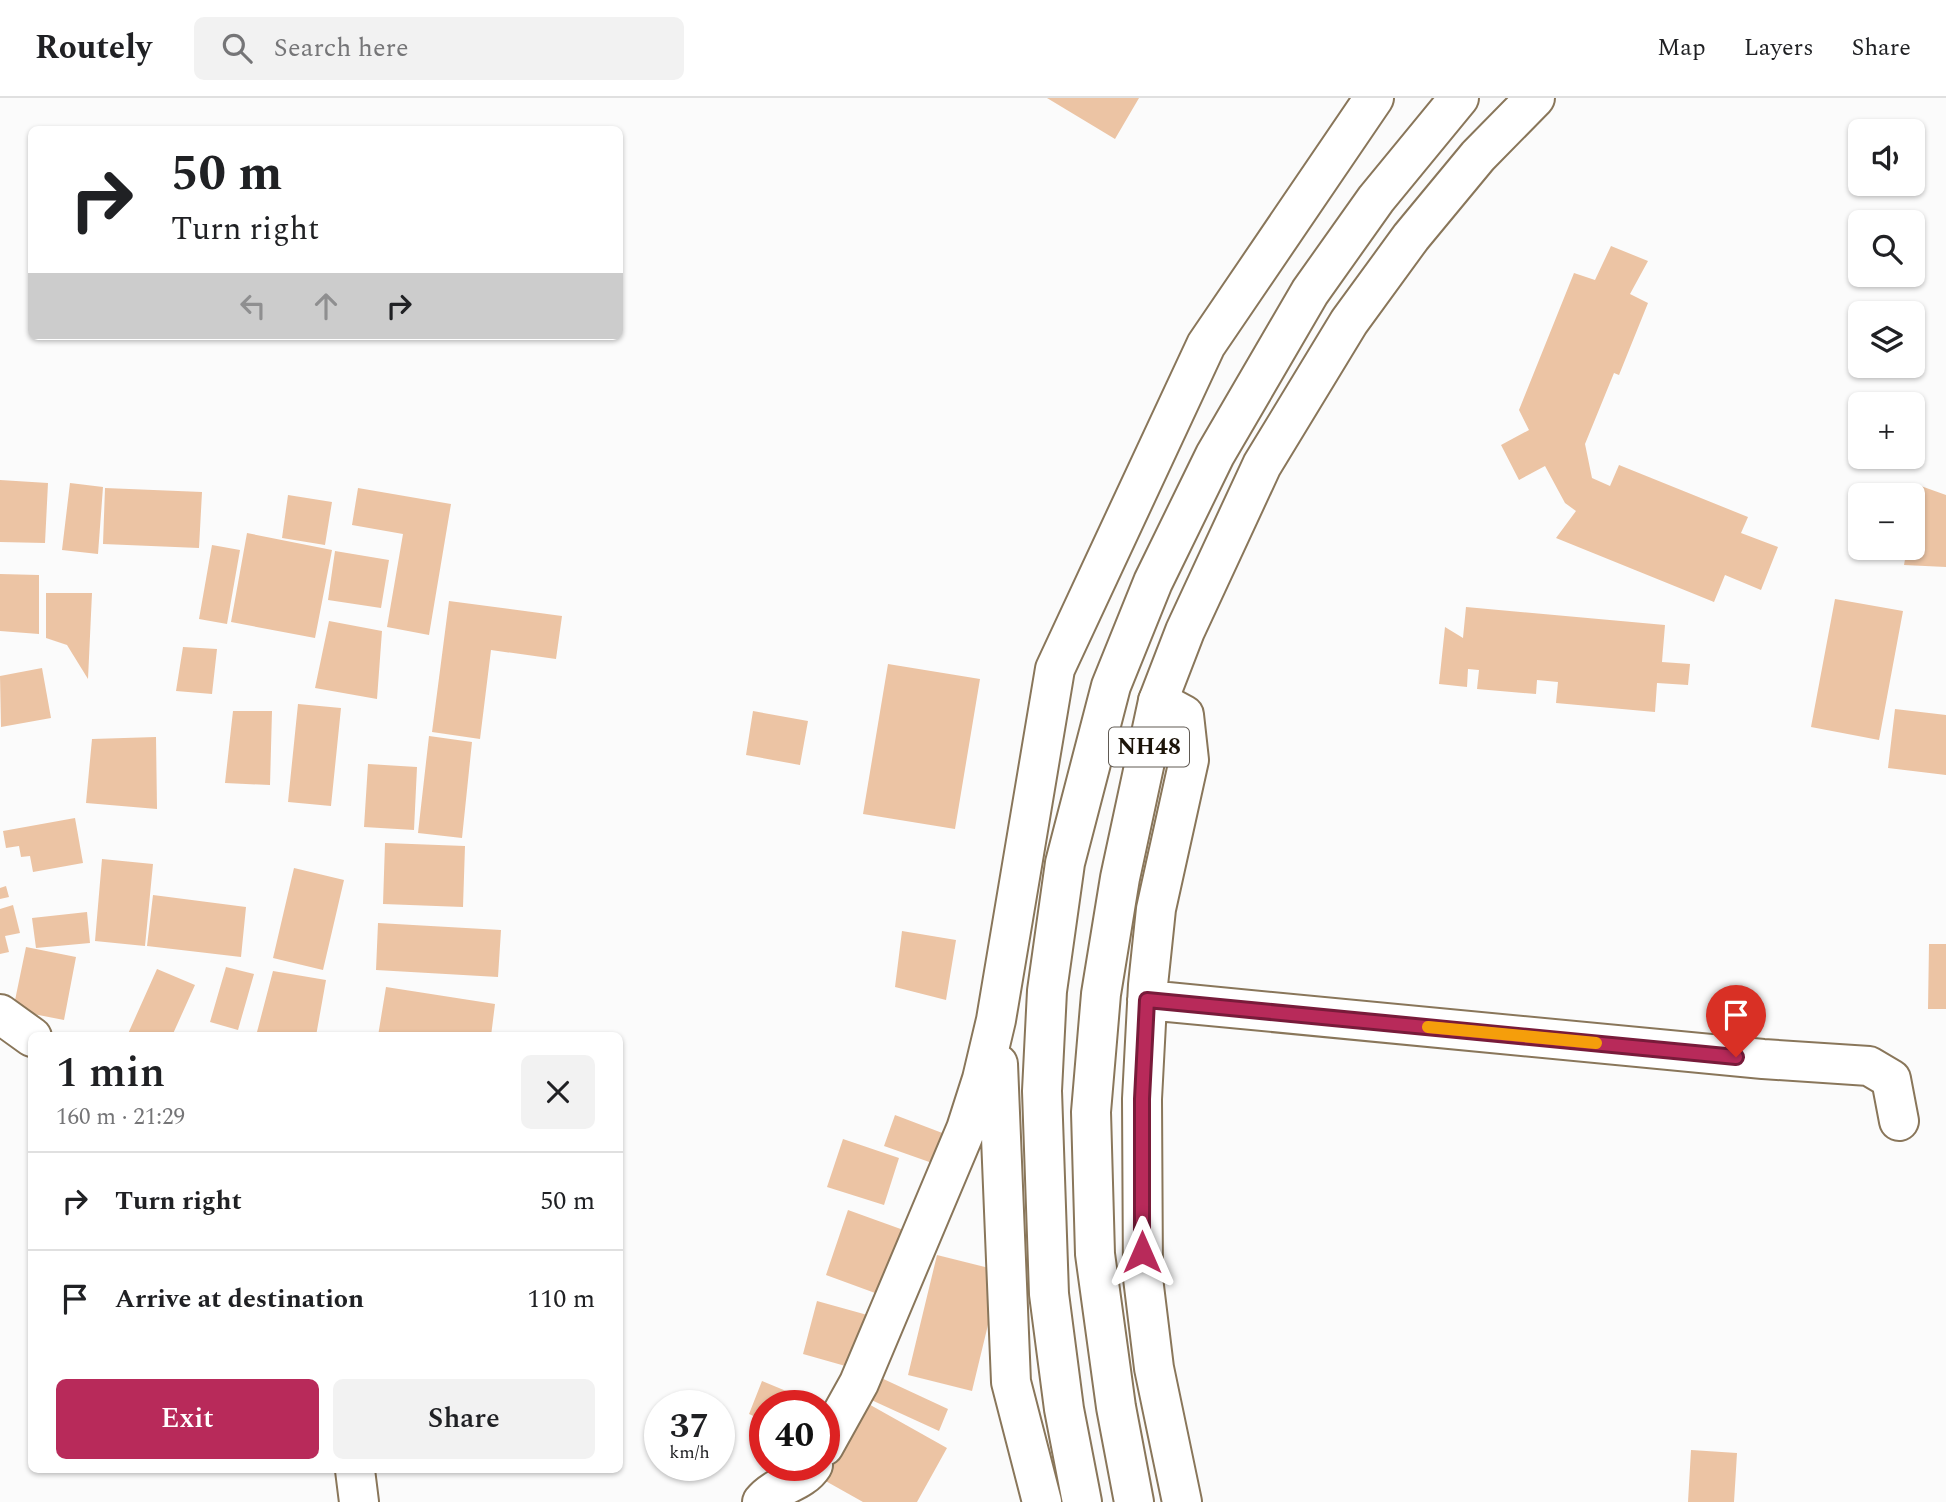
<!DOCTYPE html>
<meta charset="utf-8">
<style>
:root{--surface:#fff;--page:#f2f2f2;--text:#202124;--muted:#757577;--line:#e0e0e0;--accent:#b82a5a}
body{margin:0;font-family:Spectral,serif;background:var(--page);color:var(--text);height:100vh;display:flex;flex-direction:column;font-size:26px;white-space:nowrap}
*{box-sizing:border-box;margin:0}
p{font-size:23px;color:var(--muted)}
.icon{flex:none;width:38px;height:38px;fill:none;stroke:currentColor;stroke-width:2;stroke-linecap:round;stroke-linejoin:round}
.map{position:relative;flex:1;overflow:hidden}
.drawer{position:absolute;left:28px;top:934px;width:595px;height:441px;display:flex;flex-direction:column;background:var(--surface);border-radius:10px;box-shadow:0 2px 5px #0004}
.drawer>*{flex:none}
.guide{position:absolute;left:28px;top:28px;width:595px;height:214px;border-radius:10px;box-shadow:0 2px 5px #0004;background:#fff;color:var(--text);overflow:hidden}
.fabs{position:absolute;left:1848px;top:21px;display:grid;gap:14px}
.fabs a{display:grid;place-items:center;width:77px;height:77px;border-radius:10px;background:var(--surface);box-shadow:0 2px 5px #0004;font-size:35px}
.speed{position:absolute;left:644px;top:1292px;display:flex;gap:14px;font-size:35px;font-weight:700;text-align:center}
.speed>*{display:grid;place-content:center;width:91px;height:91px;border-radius:50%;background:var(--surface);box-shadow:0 2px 5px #0004;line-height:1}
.speed small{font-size:18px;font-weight:400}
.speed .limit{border:10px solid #d22;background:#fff;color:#111}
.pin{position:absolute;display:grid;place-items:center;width:60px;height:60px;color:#fff;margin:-72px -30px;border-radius:50% 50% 50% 0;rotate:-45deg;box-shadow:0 0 7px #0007}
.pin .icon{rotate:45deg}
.me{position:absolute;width:77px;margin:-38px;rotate:0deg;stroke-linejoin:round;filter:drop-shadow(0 0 5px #0008)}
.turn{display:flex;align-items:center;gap:24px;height:147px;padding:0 28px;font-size:32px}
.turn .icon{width:91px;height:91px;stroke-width:2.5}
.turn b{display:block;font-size:49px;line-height:60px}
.lanes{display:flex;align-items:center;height:66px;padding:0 28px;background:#0003;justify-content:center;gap:35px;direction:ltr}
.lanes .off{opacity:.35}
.round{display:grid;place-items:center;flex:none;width:74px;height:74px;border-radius:10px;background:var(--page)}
.summary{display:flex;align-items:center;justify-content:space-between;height:119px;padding:0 28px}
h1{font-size:42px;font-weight:600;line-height:52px}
.cta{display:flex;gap:14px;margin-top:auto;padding:14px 28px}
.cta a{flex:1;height:80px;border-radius:10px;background:var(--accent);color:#fff;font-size:28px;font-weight:600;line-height:80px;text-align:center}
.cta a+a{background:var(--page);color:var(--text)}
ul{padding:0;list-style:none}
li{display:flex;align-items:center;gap:21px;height:98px;padding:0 28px;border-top:2px solid var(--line)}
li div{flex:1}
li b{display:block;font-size:26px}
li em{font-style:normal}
header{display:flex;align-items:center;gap:42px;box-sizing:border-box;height:98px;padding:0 35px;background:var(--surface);border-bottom:2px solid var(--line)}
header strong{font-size:33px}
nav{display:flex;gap:38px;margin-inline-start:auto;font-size:24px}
.search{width:490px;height:63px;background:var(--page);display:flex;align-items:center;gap:18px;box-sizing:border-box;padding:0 24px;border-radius:10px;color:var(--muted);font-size:26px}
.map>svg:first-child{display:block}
.building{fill:#ecc4a4}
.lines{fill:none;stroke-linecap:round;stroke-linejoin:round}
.minor-casing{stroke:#89765a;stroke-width:42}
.highway-casing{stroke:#89765a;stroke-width:42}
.minor{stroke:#fff;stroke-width:38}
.highway{stroke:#fff;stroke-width:38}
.route-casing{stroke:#781b3a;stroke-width:18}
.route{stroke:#b82a5a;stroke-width:12}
.slow{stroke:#f59e0b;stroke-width:12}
.labels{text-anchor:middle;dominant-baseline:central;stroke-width:7;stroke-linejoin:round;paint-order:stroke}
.shield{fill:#fff;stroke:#605a53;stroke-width:2}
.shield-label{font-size:23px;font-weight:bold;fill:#1c1409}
</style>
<header>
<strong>Routely</strong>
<div class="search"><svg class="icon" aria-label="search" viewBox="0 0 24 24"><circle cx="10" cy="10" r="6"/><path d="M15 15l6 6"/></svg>Search here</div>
<nav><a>Map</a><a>Layers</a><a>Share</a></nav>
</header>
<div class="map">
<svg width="1946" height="1404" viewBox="0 0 1946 1404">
<rect width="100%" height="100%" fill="#fbfbfb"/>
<!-- building -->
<path class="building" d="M1047 0H1139L1115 41Z
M1611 148 1648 163 1630 196 1648 205 1619 277 1614 275 1585 346 1592 380 1610 388 1619 367 1748 419 1741 435 1778 449 1761 492 1725 477 1714 504 1556 440 1576 413 1565 405 1545 368 1519 382 1501 347 1529 332 1519 312 1574 175 1595 182Z
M0 382 48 385 45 445 0 444Z
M70 385 103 389 98 456 62 452Z
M1918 387 1946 397V469L1904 467 1907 450H1913V418Z
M105 390 202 394 199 450 103 446Z
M358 390 451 406 429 537 387 529 403 436 352 427Z
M288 397 332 404 325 447 282 440Z
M247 435 332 452 315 540 231 524Z
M212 447 240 452 227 526 199 521Z
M335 453 389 462 381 510 328 502Z
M0 476 39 477V536L0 533Z
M46 495H92L88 581 67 547 46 540Z
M1835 501 1903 513 1879 642 1811 629Z
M449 503 562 518 556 561 491 552 480 641 432 634Z
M1466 509 1665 527 1662 564 1690 566 1688 587 1657 585 1655 614 1556 605 1558 584 1537 582 1536 596 1477 591 1479 572 1468 571 1467 589 1439 586 1445 529 1463 540Z
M329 523 382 533 377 601 315 590Z
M183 549 217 551 212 596 176 593Z
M888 566 980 581 955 731 863 716Z
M42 570 51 620 1 629 0 578Z
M298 606 341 610 331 708 288 704Z
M1895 611 1946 617V677L1888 670Z
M233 613H272L270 687 225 685Z
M753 613 808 623 800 667 746 657Z
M429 638 472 644 462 740 418 735Z
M156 639 157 711 86 705 92 641Z
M368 666 417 669 414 732 364 729Z
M75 720 83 765 33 774 30 758 21 759 19 748 6 750 3 733Z
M385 745 465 748 463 809 383 806Z
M102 761 153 766 145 848 95 843Z
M294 770 344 782 323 872 273 860Z
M6 788 9 799 0 801V790Z
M153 797 246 809 241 859 147 848Z
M13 807 20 835 5 838 9 854 0 856V811Z
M87 814 90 845 36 850 32 820Z
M378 825 501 832 498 879 376 872Z
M902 833 956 842 946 902 895 889Z
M1929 846H1946V911H1928Z
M26 849 76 859 64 922 13 912Z
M226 869 254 876 238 932 210 924Z
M157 871 195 887 172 938H127Z
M273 873 326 882 316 938H273L257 934Z
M386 889 495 906 491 938H378Z
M895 1017 945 1036 935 1066 884 1048Z
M843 1041 899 1060 884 1107 827 1089Z
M848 1112 909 1134 886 1199 826 1177Z
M937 1157 1001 1173 972 1293 908 1277Z
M817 1203 871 1218 856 1271 803 1256Z
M877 1278 948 1311 939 1333 867 1300Z
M762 1283 820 1307H765V1323L749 1316Z
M865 1304 947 1350 917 1404H863L822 1381Z
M1691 1352 1737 1355 1734 1404H1688Z"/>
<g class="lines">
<defs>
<path id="minor" d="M1158 603 1184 617 1189 662 1156 811 1148 887 1142 1001 1143 1180 1154 1270 1182 1404
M1147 902 1763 961 1869 968 1891 981 1899 1023
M0 916 32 939
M998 966 1011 1284 1042 1404
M824 1348 859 1285 966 1031 982 981 996 922 1055 571 1206 247 1374 0
M355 1372 359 1404
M762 1404C776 1386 801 1386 813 1367"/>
<path id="highway" d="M1082 1404 1064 1311 1049 1196 1042 993 1047 893 1065 765 1111 588 1153 484 1215 357 1310 194 1376 101 1459 0
M1134 1404 1116 1309 1095 1156 1091 1014 1101 896 1120 780 1158 603 1185 533 1262 367 1349 224 1411 139 1478 58 1535 0"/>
</defs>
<!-- minor casing -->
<use href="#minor" class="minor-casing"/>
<!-- highway casing -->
<use href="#highway" class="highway-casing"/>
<!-- minor -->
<use href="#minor" class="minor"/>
<!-- highway -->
<use href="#highway" class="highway"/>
</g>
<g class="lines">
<defs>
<path id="route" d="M1142 1154V1001L1147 902 1736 959"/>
</defs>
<!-- route casing -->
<use href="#route" class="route-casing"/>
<!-- route -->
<use href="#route" class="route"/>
<!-- slow -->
<path class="slow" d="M1428 929 1596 945"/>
</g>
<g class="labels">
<!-- shield labels -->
<rect class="shield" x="1109" y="629.5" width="80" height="39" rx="5"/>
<g class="shield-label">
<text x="1149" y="649">NH48</text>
</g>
</g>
</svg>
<div class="fabs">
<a><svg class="icon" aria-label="sound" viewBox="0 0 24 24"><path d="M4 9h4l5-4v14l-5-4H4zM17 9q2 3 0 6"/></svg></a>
<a><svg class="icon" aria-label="search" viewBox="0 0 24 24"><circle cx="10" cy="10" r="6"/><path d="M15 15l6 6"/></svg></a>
<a><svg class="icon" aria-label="layers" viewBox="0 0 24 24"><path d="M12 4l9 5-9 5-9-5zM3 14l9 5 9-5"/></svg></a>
<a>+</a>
<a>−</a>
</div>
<div class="speed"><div>37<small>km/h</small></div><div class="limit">40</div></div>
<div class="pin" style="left:1736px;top:959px;background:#d93025"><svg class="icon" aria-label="arrive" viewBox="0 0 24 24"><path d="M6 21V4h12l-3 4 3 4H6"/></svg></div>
<svg class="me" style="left:1142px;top:1154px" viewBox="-20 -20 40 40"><path d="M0-17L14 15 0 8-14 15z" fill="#b82a5a" stroke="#fff" stroke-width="4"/></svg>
<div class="guide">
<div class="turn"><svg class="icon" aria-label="right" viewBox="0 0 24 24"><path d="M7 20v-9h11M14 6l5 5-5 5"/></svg><div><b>50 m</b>Turn right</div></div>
<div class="lanes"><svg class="icon off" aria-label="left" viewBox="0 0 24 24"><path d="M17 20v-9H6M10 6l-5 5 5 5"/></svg><svg class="icon off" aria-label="ahead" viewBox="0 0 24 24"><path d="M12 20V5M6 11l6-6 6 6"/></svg><svg class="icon" aria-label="right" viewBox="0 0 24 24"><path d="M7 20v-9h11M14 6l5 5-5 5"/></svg></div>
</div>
<section class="drawer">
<div class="summary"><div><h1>1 min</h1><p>160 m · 21:29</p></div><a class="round"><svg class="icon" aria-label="close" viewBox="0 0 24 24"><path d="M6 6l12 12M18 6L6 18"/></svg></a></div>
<ul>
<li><svg class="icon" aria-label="right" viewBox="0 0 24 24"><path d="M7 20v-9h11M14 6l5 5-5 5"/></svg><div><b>Turn right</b></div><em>50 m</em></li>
<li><svg class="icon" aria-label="arrive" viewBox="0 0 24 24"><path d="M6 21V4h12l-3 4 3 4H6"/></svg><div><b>Arrive at destination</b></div><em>110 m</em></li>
</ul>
<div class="cta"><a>Exit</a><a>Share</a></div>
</section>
</div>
